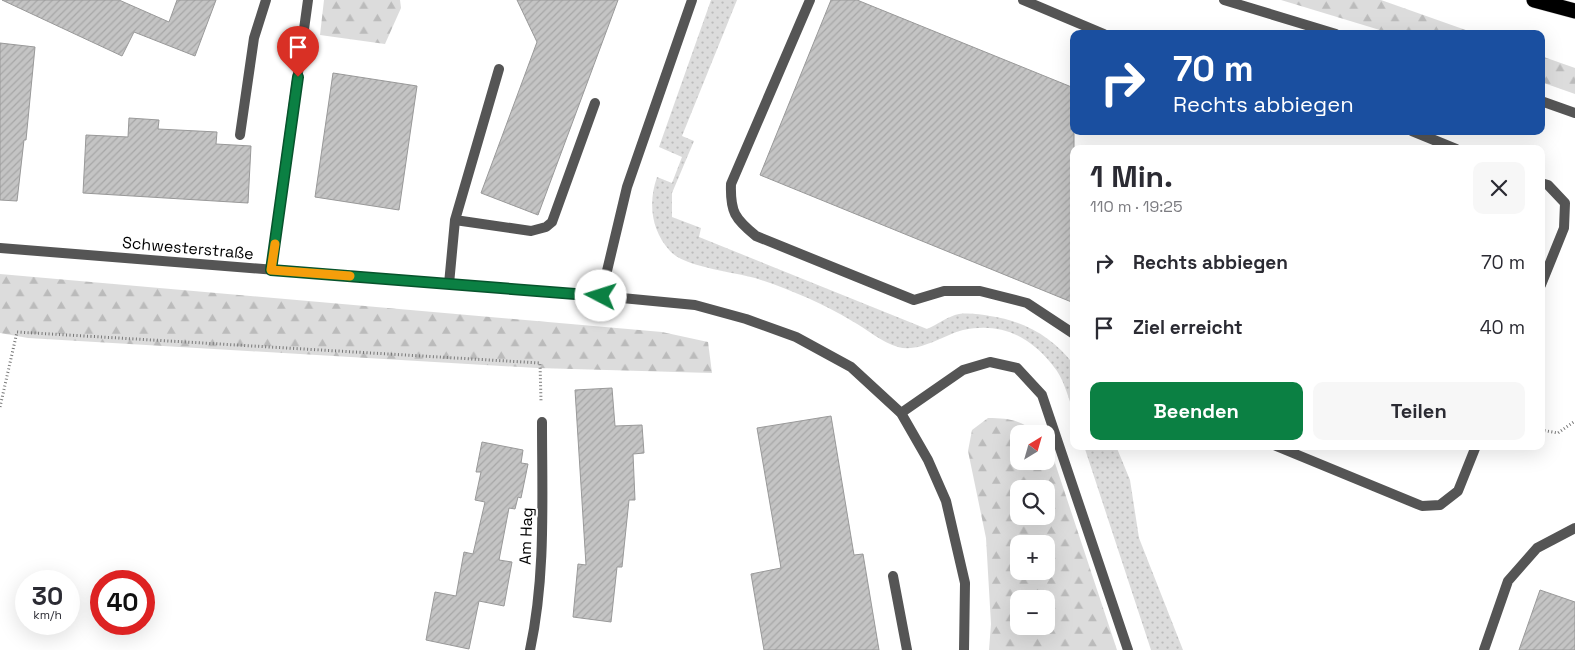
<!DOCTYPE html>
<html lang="de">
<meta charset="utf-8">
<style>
:root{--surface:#fff;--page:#f7f7f7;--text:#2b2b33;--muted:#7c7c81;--accent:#0b8043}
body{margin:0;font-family:"Space Grotesk",sans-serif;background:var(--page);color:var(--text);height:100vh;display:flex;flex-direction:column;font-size:19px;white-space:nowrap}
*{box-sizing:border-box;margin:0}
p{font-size:16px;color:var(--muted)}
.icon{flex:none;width:28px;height:28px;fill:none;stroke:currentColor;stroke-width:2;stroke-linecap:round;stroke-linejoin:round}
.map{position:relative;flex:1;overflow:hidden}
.side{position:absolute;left:1070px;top:145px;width:475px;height:305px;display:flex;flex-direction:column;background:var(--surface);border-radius:10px;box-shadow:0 5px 20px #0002}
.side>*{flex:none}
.top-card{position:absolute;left:1070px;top:30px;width:475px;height:105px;border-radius:10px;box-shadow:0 5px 20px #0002;background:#1a4fa0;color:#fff;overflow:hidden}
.needle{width:32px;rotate:37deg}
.fabs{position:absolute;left:1010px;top:425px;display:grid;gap:10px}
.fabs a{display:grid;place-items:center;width:45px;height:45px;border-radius:10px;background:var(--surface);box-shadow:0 5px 20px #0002;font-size:25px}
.speed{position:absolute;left:15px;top:570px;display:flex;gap:10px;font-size:25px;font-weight:700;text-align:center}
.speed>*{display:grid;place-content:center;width:65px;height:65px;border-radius:50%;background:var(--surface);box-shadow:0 5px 20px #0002;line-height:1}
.speed small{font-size:12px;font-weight:400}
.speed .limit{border:8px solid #d22;background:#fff;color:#111}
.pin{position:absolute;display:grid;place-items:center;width:42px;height:42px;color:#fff;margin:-51px -21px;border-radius:50% 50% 50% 0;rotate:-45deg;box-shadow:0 0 5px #0007}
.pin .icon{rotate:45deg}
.me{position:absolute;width:55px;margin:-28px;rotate:275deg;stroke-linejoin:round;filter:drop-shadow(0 0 4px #0008)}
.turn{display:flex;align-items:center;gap:18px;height:105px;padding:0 20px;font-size:22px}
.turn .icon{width:65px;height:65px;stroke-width:2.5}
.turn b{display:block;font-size:35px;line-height:42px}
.round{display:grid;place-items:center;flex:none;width:52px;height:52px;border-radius:10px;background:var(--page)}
.summary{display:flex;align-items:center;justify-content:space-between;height:85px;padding:0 20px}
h1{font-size:30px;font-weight:700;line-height:38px}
.primary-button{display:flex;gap:10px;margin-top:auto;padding:10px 20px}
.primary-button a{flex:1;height:58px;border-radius:10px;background:var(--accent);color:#fff;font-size:20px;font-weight:700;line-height:58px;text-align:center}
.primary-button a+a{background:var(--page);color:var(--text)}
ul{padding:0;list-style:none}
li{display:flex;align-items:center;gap:15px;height:65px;padding:0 20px}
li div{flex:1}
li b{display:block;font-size:19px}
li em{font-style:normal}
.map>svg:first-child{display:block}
.grass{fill:url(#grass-dots)}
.forest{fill:url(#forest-firs);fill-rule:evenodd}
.building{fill:url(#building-hatch);stroke:#999}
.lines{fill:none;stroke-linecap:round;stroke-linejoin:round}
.motorway-casing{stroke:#dbdbdb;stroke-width:16}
.path{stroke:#777;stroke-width:3;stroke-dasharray:1 2.5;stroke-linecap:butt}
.service{stroke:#555;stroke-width:10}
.minor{stroke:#555;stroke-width:10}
.tertiary{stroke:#555;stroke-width:10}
.motorway{stroke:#000;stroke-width:15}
.route-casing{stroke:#07532c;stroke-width:12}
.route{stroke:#0b8043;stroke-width:9}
.slow{stroke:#f59e0b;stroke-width:9}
.labels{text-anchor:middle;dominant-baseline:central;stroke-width:4.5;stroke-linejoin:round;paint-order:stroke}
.street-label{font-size:16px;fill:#000;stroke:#fff}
</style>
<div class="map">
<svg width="1575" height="650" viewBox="0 0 1575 650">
<defs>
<pattern id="grass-dots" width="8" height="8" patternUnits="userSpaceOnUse" patternTransform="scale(1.25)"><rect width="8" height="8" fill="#dcdcdc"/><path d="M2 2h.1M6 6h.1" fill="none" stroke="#bbb" stroke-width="1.8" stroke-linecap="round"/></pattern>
<pattern id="forest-firs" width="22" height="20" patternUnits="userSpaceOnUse" patternTransform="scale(1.25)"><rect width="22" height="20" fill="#dcdcdc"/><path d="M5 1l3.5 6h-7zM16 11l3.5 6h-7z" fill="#bbb"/></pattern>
<pattern id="building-hatch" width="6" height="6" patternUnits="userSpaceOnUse" patternTransform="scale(1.25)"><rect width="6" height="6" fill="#c4c4c4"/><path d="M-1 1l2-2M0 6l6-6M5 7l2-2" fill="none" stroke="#a7a7a7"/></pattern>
</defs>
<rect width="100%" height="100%" fill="#fff"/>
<!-- grass -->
<path class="grass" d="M711 0H737L682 136 694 141 672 193V217L701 228 699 237 927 329C937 325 948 316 959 314 969 313 980 314 990 316 1024 321 1053 337 1074 365V413C1069 400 1065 383 1057 371 1034 339 1004 321 963 330 943 335 920 353 898 347 881 342 867 329 852 321 822 303 789 289 755 278 733 272 684 267 670 251 651 230 648 203 657 177L672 183 682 157 659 147Z
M1084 446H1116L1130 480 1139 538 1183 650H1151Z"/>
<!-- forest -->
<path class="forest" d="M324 0H400L401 8 385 44 320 35Z
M1281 0H1381L1477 34H1393Z
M1541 56 1575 68V94L1541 82Z
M0 274 662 332 708 342 712 373 537 368 28 338 0 333Z
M988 418C1009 418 1021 420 1037 434H1019V461H1046V445L1052 454 1117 650H989L991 624 986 538 968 451 972 430ZM1019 489H1046V516H1019ZM1019 544H1046V571H1019ZM1019 599H1046V626H1019Z"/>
<!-- building -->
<path class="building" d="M2 0H119L169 22 177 0H216L195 56 134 32 122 56Z
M517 0H618L538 215 481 193 537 42Z
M831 0H857L1074 88V303L760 175Z
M0 43 35 47 26 140H24L17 201 0 200Z
M333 73 417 86 399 210 315 197Z
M129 118 159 120 158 129 217 132 216 144 251 146 248 203 83 193 86 135 128 137Z
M612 388 615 426 642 425 644 453 633 454 635 500H629L622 567H617L611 622 573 617 578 564 586 565 575 390Z
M831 416 854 555 863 554 879 650H764L751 574 781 568 757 428Z
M482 442 523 450 521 463 528 464 521 498 518 497 515 509 509 508 499 560 512 562 504 606 479 601 469 649 426 640 435 592 456 596 464 552 473 554 485 502 475 500 481 472H476Z
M1540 590 1575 602V650H1519Z"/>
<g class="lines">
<defs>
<path id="motorway" d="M1534 0 1575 11"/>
</defs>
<!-- motorway casing -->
<use href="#motorway" class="motorway-casing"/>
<!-- path -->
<path class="path" d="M0 407 17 332 540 363 541 401
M1541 430 1558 433 1575 421"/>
<!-- service -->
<path class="service" d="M810 0 731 184C730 212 735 219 756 236L914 300 944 291H980L1027 303 1074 334
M1023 0 1104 34
M1224 0 1336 34
M1541 101 1575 113
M1412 131 1456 149
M240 135 254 38 266 0
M1541 183 1548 185 1565 203 1564 228 1541 285
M455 220 531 231 546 227 552 222 595 103
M271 270 308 0
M449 284 455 220 499 69
M601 296 627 187 692 0
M901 413 963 370 990 362 1017 368 1042 395 1128 650
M1276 446 1422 506 1440 505 1458 491 1476 446
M893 576 907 650
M1484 650 1508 581 1537 548 1575 528"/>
<!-- minor -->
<path class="minor" d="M530 650C546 576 542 498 542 422"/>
<!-- tertiary -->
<path class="tertiary" d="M0 248 601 296 695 305 746 319 796 337 851 367 901 413 928 460 946 501 965 583 964 650"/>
<!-- motorway -->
<use href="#motorway" class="motorway"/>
</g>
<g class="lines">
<defs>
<path id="route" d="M298 77 271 270 601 296"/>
</defs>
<!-- route casing -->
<use href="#route" class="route-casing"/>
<!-- route -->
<use href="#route" class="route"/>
<!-- slow -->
<path class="slow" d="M275 244 271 270 350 276"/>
</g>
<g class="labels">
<!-- street labels -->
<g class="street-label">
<text transform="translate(188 248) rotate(5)">Schwesterstraße</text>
<text transform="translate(526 536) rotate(-88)">Am Hag</text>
</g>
</g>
</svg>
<div class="fabs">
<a><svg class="needle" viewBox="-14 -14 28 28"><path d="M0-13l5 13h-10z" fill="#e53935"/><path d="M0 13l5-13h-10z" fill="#7c7c81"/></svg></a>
<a><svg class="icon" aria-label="search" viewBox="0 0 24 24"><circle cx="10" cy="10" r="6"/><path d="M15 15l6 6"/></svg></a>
<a>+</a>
<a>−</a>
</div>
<div class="speed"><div>30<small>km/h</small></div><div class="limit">40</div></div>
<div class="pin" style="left:298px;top:77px;background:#d93025"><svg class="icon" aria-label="arrive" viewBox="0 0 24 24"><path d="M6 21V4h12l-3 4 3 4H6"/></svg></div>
<svg class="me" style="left:601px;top:296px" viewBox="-20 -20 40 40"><circle r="19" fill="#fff"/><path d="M0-13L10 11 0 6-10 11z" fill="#0b8043"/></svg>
<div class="top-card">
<div class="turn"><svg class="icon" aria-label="right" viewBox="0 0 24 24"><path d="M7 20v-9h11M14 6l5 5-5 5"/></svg><div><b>70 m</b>Rechts abbiegen</div></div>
</div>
<section class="side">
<div class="summary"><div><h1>1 Min.</h1><p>110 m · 19:25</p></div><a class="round"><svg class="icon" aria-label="close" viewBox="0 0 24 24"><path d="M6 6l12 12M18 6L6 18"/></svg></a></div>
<ul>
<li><svg class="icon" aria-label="right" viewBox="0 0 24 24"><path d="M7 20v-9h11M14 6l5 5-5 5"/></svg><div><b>Rechts abbiegen</b></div><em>70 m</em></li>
<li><svg class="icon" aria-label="arrive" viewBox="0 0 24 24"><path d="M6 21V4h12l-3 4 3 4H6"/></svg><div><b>Ziel erreicht</b></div><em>40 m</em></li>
</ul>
<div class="primary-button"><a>Beenden</a><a>Teilen</a></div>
</section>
</div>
